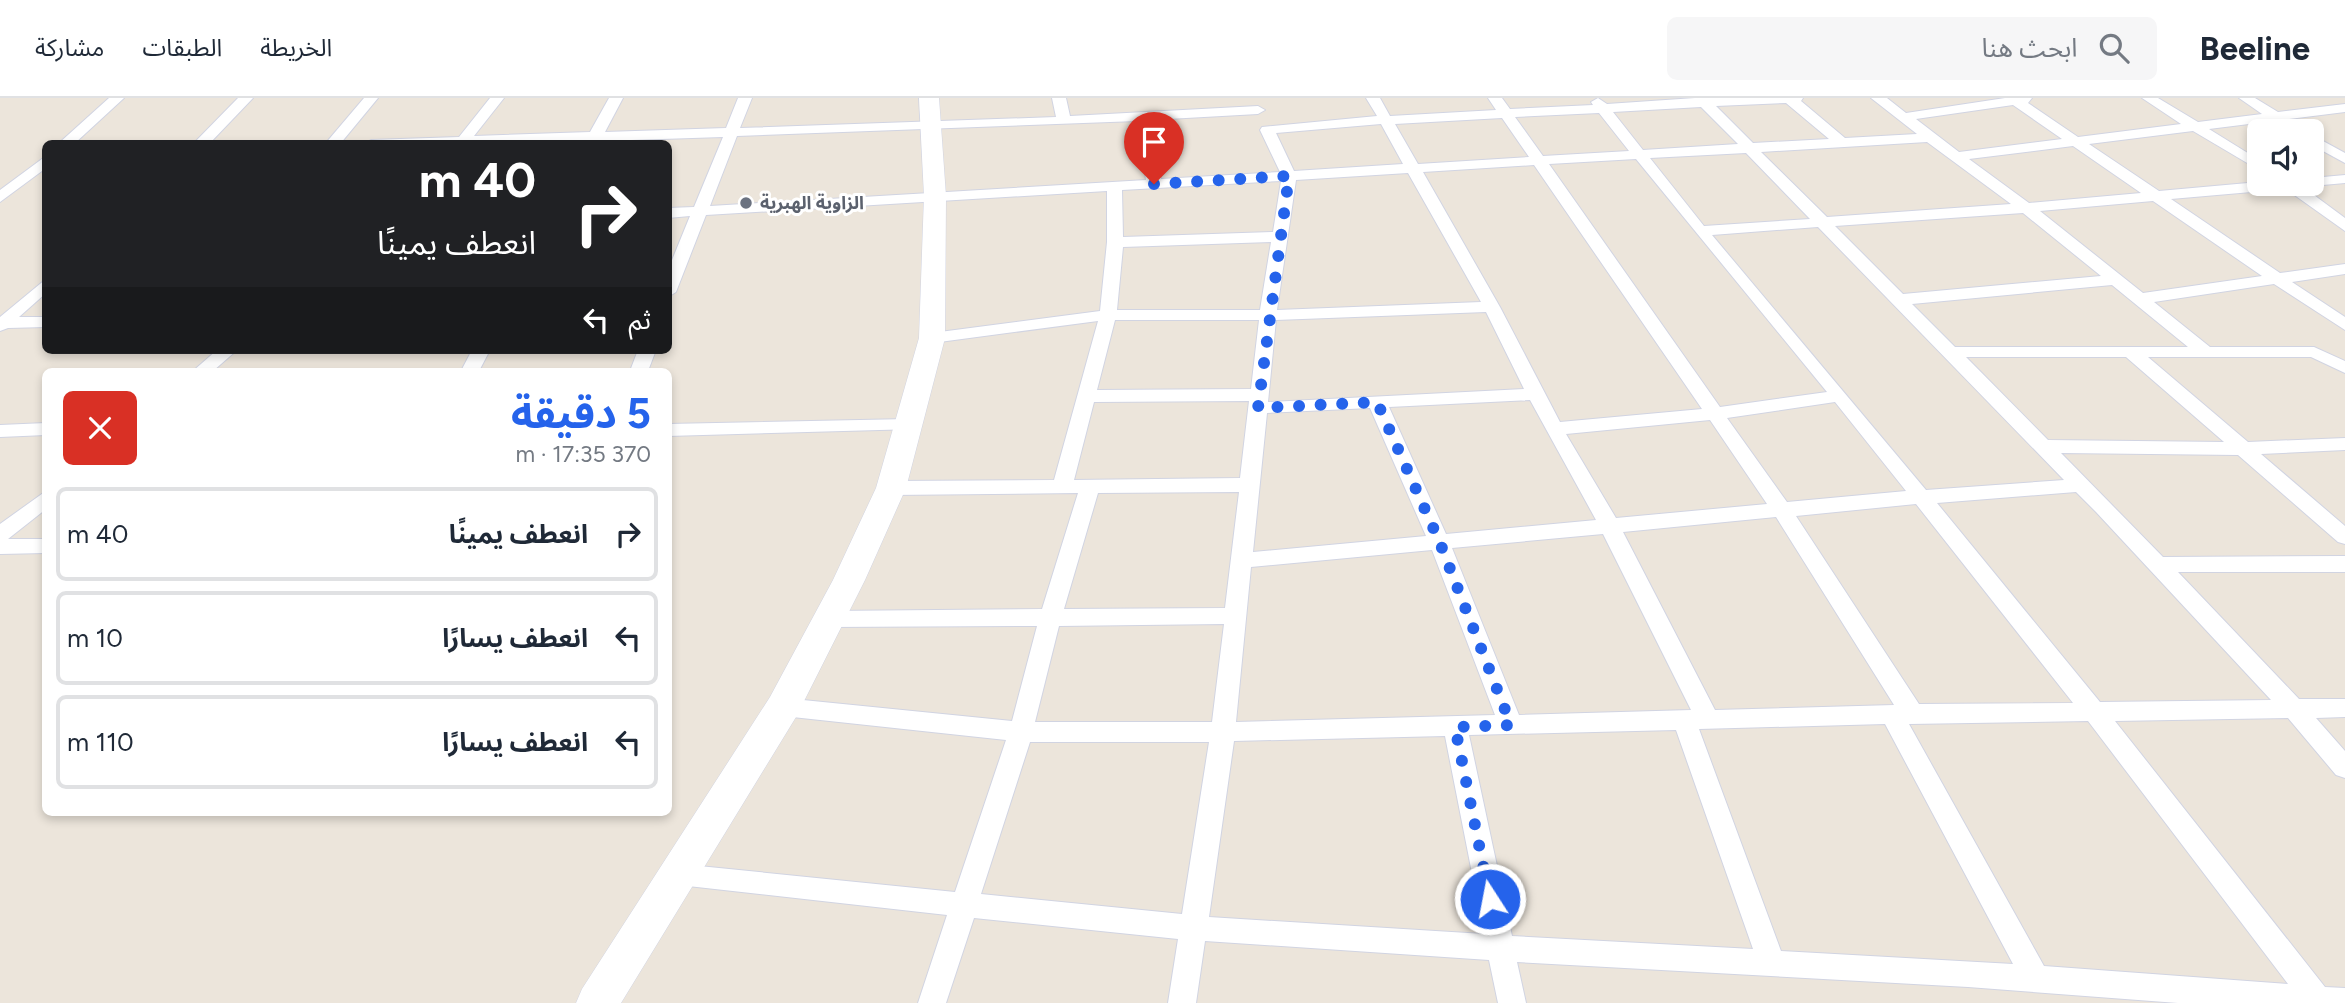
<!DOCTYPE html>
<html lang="ar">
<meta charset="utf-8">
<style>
:root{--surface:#fff;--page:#f6f6f7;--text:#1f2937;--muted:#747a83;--line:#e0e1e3;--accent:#2563eb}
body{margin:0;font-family:Figtree,"Noto Sans Arabic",sans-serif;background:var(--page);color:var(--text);direction:rtl;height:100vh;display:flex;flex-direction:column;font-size:26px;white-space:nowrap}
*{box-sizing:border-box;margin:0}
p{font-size:23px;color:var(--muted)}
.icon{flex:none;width:38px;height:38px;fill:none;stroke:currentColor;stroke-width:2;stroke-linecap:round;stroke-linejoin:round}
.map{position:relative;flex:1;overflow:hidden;direction:ltr}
.sheet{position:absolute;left:42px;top:270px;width:630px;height:448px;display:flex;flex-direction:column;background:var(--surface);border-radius:10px;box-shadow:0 4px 10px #0003;direction:rtl}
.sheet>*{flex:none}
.top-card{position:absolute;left:42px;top:42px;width:630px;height:214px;border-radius:10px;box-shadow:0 4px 10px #0003;direction:rtl;background:#202124;color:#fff;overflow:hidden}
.buttons{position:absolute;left:2247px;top:21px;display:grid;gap:14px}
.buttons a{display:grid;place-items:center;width:77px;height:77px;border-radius:10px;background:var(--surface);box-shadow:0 4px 10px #0003;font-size:35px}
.pin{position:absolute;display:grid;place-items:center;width:60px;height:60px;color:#fff;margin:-72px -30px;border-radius:50% 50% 50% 0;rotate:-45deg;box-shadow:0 0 7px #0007}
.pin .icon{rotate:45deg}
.me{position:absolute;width:77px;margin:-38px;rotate:349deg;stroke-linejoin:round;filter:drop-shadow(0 0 5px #0008)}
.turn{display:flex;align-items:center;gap:24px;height:147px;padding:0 21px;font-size:32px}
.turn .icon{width:91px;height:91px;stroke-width:2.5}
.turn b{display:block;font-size:49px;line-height:60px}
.then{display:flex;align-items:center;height:66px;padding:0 21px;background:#0003;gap:14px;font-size:26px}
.round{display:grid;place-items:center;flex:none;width:74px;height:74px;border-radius:10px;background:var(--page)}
.head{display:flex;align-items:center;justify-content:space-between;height:119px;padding:0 21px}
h1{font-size:42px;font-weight:700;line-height:52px;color:var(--accent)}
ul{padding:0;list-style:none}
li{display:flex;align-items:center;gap:21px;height:94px;margin:0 14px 10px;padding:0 7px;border:4px solid var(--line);border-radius:10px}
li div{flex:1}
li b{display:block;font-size:26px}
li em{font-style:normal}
header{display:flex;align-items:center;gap:42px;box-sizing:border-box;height:98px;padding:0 35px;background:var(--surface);border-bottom:2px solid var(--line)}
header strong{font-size:33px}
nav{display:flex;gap:38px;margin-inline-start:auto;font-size:24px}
.search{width:490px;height:63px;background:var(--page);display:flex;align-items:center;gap:18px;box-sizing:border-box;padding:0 24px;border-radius:10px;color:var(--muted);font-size:26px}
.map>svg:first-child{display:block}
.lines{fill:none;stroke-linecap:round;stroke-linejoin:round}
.street-casing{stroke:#d1d4e2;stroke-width:2}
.secondary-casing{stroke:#d1d4e2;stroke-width:1}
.street{fill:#fff;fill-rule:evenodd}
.secondary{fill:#fff;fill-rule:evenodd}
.route{stroke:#2563eb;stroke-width:12;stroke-dasharray:0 21.6}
.worship-dot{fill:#6b7280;stroke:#fff;stroke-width:2.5}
.labels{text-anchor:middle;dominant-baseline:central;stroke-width:6;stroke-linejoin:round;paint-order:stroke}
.far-worship-label{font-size:18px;font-weight:bold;fill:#5b616d;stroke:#fff;text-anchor:start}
</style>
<header>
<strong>Beeline</strong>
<div class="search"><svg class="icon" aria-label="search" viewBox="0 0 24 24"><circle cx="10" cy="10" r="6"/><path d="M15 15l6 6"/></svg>ابحث هنا</div>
<nav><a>الخريطة</a><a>الطبقات</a><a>مشاركة</a></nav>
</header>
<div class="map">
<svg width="2345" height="905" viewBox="0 0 2345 905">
<rect width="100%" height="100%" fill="#ece5db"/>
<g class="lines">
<defs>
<path id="street" d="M109 0H124L74 46H58Z
M238 0H253L209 46H193Z
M364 0H378L340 46H325Z
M490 0H504L474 38 590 34 609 0H623L605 34 726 30 738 0H752L740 30 1056 19 1052 0H1066L1070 18 1258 8 1265 12 1258 16 1150 22 1161 81 1280 74 1260 32 1262 29 1377 18 1366 0H1380L1390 18 1496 12 1488 0H1502L1510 11 1593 7 1591 4 1598 0 1607 6 1695 0H1803L1801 3 1845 40 1917 36 1871 0H1887L1906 15 2005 0H2032L2028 5 2078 39 2181 26 2142 0H2158L2198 24 2262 16 2239 0H2255L2278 14 2345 6V14L2289 21 2306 33H2290L2273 23 2209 31 2259 62V72L2193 33 2089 46 2159 93 2259 84 2299 86 2345 120V133L2286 91 2171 101 2280 175 2345 166V176L2292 184 2345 219V232L2274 186 2154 204 2210 249H2314L2345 263V275L2311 259H2148L2248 344 2345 340V352L2261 356 2345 428V446L2338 444 2238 357 2061 355 2163 459 2345 458V474H2178L2299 601H2345V619L2316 620 2345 653V680L2336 677 2288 620 2115 623 2325 889 2345 890V905H2178L1968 889 1517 864 1526 905H1498L1489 862 1205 843 1196 905H1168L1178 841 974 820 946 905H918L947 817 670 786 666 778 670 770 679 766 955 794 1006 642 783 618 775 616 771 609 775 602 783 600 1012 623 1037 528 828 529 820 527 817 521 820 515 828 513 1042 511 1078 395 891 397 881 390 891 383 1054 382 1098 223 932 245 923 240 932 235 1100 213 1107 144V93L706 117 676 194 668 199V172L690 118 668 120V110L694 109 723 39 600 43 598 46H364L371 42 459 39ZM1786 5 1829 41 1753 45 1716 8ZM2013 7 2062 41 1959 54 1916 21ZM1701 9 1738 46 1643 52 1613 14ZM1599 15 1629 53 1543 58 1515 19ZM1502 20 1529 59 1418 66 1395 26ZM1137 23 1146 82 710 108 737 38ZM1381 26 1403 66 1294 73 1276 35ZM1927 44 2011 106 1827 119 1761 54ZM2073 48 2141 95 2029 105 1969 61ZM1746 55 1810 121 1704 128 1650 60ZM1636 61 1827 294 1720 309 1549 66ZM1534 67 1702 311 1560 324 1500 209 1423 74ZM1408 75 1481 204 1277 212 1296 82ZM1281 83 1273 134 1123 139 1122 92ZM2153 103 2262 178 2143 195 2040 113ZM2023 115 2101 178 1903 196 1835 128ZM1818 129 2064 382 1926 392 1712 137ZM1271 144 1260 212H1117L1123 149ZM2112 187 2188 249H1955L1912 206ZM1486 214 1524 291 1268 304 1276 222ZM1115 222H1259L1251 291 1097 292ZM1966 259H2126L2224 344 2048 342ZM1530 302 1596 422 1446 436 1389 309ZM1249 303 1240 380 1074 382 1094 304ZM1835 304 1906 393 1787 404 1727 320ZM1370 310 1426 438 1253 454 1267 315ZM1710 322 1767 406 1616 420 1566 336ZM1239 394 1225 510 1064 511 1098 395ZM2076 394 2096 414 2271 602 2100 604 1937 405ZM1916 406 2073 605 1919 606 1796 418ZM1776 419 1894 607 1715 612 1623 434ZM1603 436 1691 612 1519 617 1452 450ZM1432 452 1495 617 1236 624 1251 469ZM1224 526 1212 624H1035L1059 528ZM2088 623 2288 886 2044 868 1909 626ZM1885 626 2013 866 1781 853 1699 631ZM1676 632 1753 851 1512 838 1469 637ZM1445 638 1484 836 1209 819 1234 643ZM1030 644H1209L1182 816 981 796Z
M2312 37 2345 55V65L2312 47Z
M46 58V70L0 104V92Z
M2345 77V85L2312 88 2306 86H2312V80Z
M46 181V195L19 219H46V229L8 230 0 233V219Z
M217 252H237L213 273H193Z
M472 252H490L479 273H461Z
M638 252H656L648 273H630Z
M909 321 918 327 916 331 668 338V326Z
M46 325V337L0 339V327Z
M46 393V411L8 441H46V455L0 456V426Z"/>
<path id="secondary" d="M919 0H939L946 98 945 240 906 390 865 482 796 619 621 905H576L582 891 770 599 833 482 876 390 919 240 924 98Z"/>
</defs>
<!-- street casing -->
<use href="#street" class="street-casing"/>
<!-- secondary casing -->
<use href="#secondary" class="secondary-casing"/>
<!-- street -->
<use href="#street" class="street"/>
<!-- secondary -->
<use href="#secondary" class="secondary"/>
</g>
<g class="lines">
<!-- route -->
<path class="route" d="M1154 86 1289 78 1258 310 1377 304 1440 445 1511 627 1455 629 1490 801"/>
</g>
<!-- markers -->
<circle class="worship-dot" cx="746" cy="105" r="7"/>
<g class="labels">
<!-- far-worship labels -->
<g class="far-worship-label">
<text x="760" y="105">الزاوية الهبرية</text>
</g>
</g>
</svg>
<div class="buttons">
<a><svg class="icon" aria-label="sound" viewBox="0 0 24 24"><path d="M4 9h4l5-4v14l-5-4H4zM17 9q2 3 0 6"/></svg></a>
</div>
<div class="pin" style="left:1154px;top:86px;background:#d93025"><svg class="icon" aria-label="arrive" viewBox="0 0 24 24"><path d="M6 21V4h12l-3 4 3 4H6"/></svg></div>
<svg class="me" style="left:1490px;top:801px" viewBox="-20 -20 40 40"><circle r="17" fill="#2563eb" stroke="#fff" stroke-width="3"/><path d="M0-11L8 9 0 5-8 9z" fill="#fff"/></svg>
<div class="top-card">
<div class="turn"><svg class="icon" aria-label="right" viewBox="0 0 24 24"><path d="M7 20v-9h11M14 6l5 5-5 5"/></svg><div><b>40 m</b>انعطف يمينًا</div></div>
<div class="then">ثم<svg class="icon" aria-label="left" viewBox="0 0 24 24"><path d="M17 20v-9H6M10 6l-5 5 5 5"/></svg></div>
</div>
<section class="sheet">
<div class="head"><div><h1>5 دقيقة</h1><p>370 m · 17:35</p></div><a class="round" style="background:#d93025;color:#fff"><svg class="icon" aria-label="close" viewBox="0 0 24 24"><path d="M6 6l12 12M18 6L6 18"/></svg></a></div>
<ul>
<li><svg class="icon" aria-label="right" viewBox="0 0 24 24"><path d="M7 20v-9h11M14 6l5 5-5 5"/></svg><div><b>انعطف يمينًا</b></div><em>40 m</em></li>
<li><svg class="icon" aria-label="left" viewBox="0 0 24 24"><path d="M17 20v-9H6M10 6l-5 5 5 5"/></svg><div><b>انعطف يسارًا</b></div><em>10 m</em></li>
<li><svg class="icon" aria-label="left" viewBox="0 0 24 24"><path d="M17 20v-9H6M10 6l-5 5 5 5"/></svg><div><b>انعطف يسارًا</b></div><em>110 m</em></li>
</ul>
</section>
</div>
